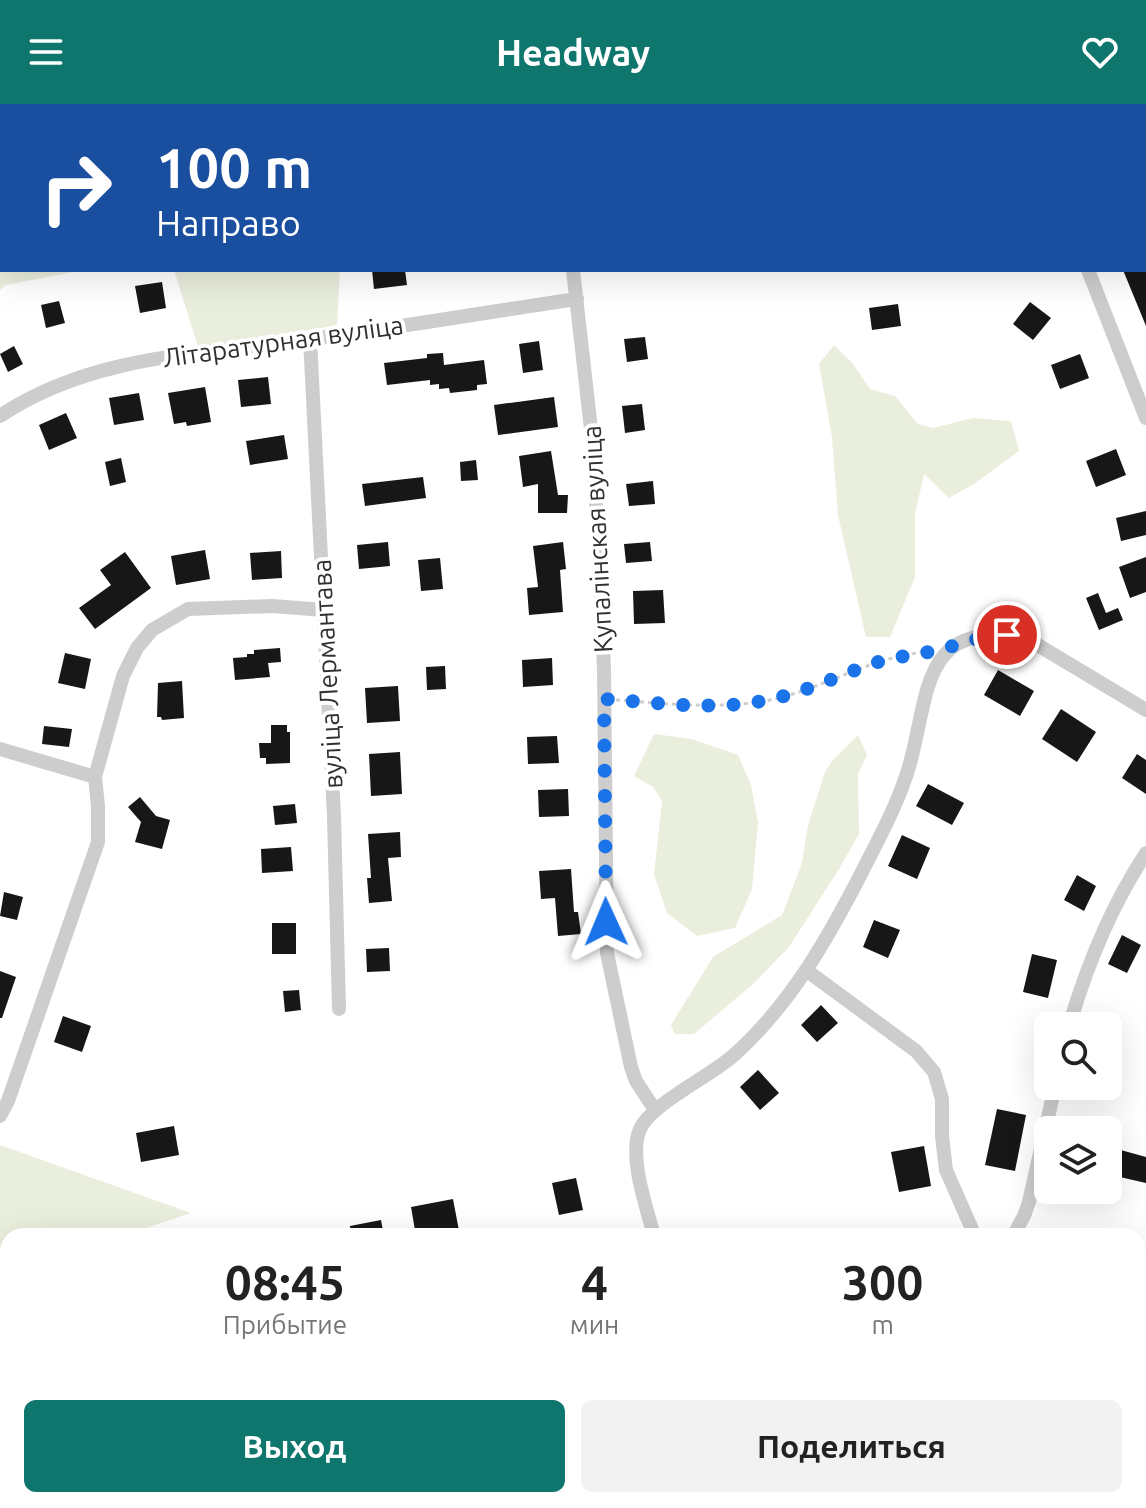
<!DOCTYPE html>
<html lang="ru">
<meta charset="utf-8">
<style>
:root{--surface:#fff;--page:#f2f2f2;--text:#222;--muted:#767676;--accent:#0f766e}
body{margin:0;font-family:Ubuntu,sans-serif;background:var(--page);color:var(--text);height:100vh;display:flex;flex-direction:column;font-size:30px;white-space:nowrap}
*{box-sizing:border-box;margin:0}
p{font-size:26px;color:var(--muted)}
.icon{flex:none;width:44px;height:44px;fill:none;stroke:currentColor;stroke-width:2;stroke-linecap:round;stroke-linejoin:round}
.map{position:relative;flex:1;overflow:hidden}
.panel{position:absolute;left:0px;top:1124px;width:1146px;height:280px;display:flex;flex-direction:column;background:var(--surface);border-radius:24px 24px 0 0;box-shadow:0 8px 32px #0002}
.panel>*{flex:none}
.banner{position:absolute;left:0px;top:0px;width:1146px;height:168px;box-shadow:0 8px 32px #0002;background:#1a4fa0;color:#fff;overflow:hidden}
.fabs{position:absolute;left:1034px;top:908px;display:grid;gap:16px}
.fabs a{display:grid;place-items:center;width:88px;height:88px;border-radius:12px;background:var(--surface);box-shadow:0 8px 32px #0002;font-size:40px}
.pin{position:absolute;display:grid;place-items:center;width:68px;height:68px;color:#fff;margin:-34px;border:4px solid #fff;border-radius:50%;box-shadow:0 2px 8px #0007}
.me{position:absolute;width:88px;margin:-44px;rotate:359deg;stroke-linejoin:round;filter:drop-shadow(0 0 6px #0008)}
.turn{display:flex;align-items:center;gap:28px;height:168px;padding:0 24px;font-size:36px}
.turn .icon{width:104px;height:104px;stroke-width:2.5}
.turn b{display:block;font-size:56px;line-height:68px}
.eta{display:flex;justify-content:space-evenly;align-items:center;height:136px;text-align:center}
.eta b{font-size:48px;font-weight:600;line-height:56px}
.action{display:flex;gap:16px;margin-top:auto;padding:16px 24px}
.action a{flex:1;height:92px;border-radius:12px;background:var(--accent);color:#fff;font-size:32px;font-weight:600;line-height:92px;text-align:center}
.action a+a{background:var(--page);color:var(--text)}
header{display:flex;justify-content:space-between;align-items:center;height:104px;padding:0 24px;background:var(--accent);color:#fff;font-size:36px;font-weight:600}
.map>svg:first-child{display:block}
.green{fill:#eaeedd}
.building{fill:#171717}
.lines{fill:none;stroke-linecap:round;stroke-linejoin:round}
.path{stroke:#cdcdcd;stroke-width:3;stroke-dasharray:4 4;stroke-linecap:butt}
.minor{stroke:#cdcdcd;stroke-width:14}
.route{stroke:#1a73e8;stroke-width:14;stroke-dasharray:0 25.2}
.labels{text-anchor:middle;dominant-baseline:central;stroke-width:8;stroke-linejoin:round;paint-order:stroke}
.street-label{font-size:26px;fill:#303030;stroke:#fff}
</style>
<header><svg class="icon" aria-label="menu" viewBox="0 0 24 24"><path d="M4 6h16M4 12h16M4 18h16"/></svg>Headway<svg class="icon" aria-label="heart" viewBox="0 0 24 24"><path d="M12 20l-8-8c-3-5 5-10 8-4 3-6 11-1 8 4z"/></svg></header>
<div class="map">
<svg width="1146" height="1404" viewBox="0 0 1146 1404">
<rect width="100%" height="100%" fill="#fff"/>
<!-- green -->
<path class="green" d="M0 0 146 2H2V166H84L6 181 0 186Z
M174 166H340L337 221 199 246Z
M834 241 853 260 870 285 895 292 918 320 933 324 973 314 1011 317 1019 347 974 380 949 394 924 370 915 410V473L890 533H866L838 411 832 333 819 260Z
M654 630 692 635 738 651 751 681 758 719 752 785 735 824 697 832 667 809 654 770 662 697 653 683 634 672Z
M858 631 867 651 858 670 859 730 839 765 789 843 752 881 694 930H675L671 921 713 853 782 811 802 759 808 721 825 668 833 656Z
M0 1041 191 1109 123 1132H8V1175L0 1181Z"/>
<!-- building -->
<path class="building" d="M372 166H405L407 181 374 185Z
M1123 166H1146V222Z
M162 178 166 204 140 209 135 182Z
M59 197 65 219 46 224 41 201Z
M1030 198 1051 214 1033 236 1013 220Z
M898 200 901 222 872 226 869 204Z
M645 233 648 255 627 258 624 235Z
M539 237 543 266 523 269 519 240Z
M14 242 23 260 8 268 0 250Z
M443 249 444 261 484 256 487 280 477 281V286L450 289 449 284 439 285V280L430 281V276L387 281 384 259 427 254V250Z
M1080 250 1089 274 1060 285 1051 261Z
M268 273 271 300 241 303 238 276Z
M205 283 211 318 187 322 186 318 174 320 168 289Z
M139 289 144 316 114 321 109 294Z
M554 293 558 323 498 331 494 301Z
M642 300 645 326 625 329 622 302Z
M66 309 77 334 49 346 39 321Z
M284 331 288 355 250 361 246 337Z
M1116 345 1126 371 1096 383 1086 357Z
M551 347 558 391H568L567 409H538V380L523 383 519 352Z
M121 354 126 378 110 382 105 358Z
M476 356 478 376 461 377 460 358Z
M423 373 426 394 365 402 362 380Z
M653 377 655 400 629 402 626 380Z
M1146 407V431L1121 437 1116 414Z
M388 438 390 462 359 465 357 441Z
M563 438 566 465 560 466 563 508 529 511 527 484 538 483 533 442Z
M650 438 652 457 626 459 624 440Z
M205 446 210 475 176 481 171 452Z
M281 447 282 474 252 476 250 449Z
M125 448 151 484 95 525 79 504 111 481 100 466Z
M1146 453V488L1130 494 1119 463Z
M440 454 443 485 421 487 418 456Z
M663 486 665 519 634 520 633 487Z
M1098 489 1106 509 1118 504 1123 516 1099 526 1086 494Z
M280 544 281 558 268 559 270 573 235 576 233 554 247 553V550H254V546Z
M65 549 91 555 85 585 58 579Z
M552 554 553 581 523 583 522 556Z
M445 562 446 585 427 586 426 563Z
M998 566 1034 587 1020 612 984 591Z
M182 577 184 614 162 616 161 613H157L158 579Z
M398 582 400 617 367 619 365 584Z
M1061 605 1096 628 1077 658 1042 635Z
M271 621H287V628H290V659L266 660V654H260L259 639H271Z
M44 622 72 625 69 643 42 640Z
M557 632 559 659 528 660 527 633Z
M400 648 402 690 371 692 369 650Z
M1137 650 1146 656V690L1122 674Z
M928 680 964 699 952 721 916 702Z
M568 685 569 712 539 713 538 686Z
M140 693 156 712 170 716 162 745 135 738 141 718 128 703Z
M295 700 297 719 275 721 273 702Z
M400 728 401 753 388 754 392 797 369 799 367 774H371L368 730Z
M902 731 930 744 917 775 888 762Z
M291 743 293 767 262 769 261 745Z
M571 765 574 808H578L581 830 558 832 555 794 541 795 539 767Z
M1077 771 1096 782 1084 807 1064 796Z
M4 788 23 793 17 816 0 812Z
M874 816 900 826 888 854 863 843Z
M272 819H296V850H272Z
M1122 831 1141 841 1127 869 1108 860Z
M389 844 390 867 367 868 366 845Z
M1032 850 1057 856 1048 894 1023 888Z
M0 867 16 873 2 914H0Z
M299 886 301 906 285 908 283 887Z
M821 901 838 919 817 938 801 921Z
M63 912 91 922 82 948 54 938Z
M758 966 779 989 760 1006 740 983Z
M997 1005 1026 1011 1015 1067 985 1061Z
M174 1022 179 1051 141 1058 136 1029Z
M924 1042 931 1082 899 1088 891 1048Z
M1117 1045 1146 1053V1079L1111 1071Z
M576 1074 583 1106 559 1111 552 1079Z
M453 1095 460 1132H416L411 1103Z
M381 1116 384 1132H351L350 1122Z"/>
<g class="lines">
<!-- path -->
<path class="path" d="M616 596C669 600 723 606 775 595 809 587 840 571 873 560 892 553 912 550 932 546"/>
<!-- minor -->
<path class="minor" d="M153 2V0
M573 2 574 0
M984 2 1024 1
M573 166 591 325 599 445 604 565 607 849 631 963 636 977 655 1006
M1088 166 1146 314
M310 235 334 712 339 905
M0 312C92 250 205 250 311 235 400 223 488 208 577 195
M0 645 95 673
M806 866 916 947 934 968 942 995V1032L946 1066 975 1132
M1069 922C1087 861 1111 802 1146 749
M0 1012 8 997 98 738V702L95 673 123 572 137 544 152 526 188 505 272 502 324 506
M654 1132C647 1104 628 1053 640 1025 651 1000 711 972 734 951 791 900 828 834 862 768 879 734 898 700 909 663 930 590 920 515 1026 534L1146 606
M1013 1132 1024 1112 1029 1098 1055 982
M1138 1256 1146 1241
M37 1396 39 1404
M255 1396 257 1404
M717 1396 719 1404
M836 1404 867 1396"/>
</g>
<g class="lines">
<!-- route -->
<path class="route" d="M606 818 604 595C661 599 721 608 776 594 811 586 842 570 875 559 901 551 928 550 953 542 972 536 987 532 1007 531"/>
</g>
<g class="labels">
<!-- street labels -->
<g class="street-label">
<text transform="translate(283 237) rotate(-8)">Літаратурная вуліца</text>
<text transform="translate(597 435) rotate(-93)">Купалінская вуліца</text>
<text transform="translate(327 570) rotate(-93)">вуліца Лермантава</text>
</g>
</g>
</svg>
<div class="fabs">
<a><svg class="icon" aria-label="search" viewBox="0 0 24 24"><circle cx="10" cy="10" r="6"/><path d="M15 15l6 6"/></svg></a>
<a><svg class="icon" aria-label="layers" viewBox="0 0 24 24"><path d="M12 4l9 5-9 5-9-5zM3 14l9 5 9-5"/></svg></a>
</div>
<div class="pin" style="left:1007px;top:531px;background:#d93025"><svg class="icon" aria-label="arrive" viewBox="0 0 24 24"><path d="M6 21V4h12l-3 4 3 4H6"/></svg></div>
<svg class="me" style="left:606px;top:818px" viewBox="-20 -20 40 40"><path d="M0-17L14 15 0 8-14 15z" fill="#1a73e8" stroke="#fff" stroke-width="4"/></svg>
<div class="banner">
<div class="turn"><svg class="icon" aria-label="right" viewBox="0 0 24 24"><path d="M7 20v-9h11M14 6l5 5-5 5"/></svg><div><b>100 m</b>Направо</div></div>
</div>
<section class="panel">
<div class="eta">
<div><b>08:45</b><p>Прибытие</p></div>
<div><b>4</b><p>мин</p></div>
<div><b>300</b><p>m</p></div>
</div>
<div class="action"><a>Выход</a><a>Поделиться</a></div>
</section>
</div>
